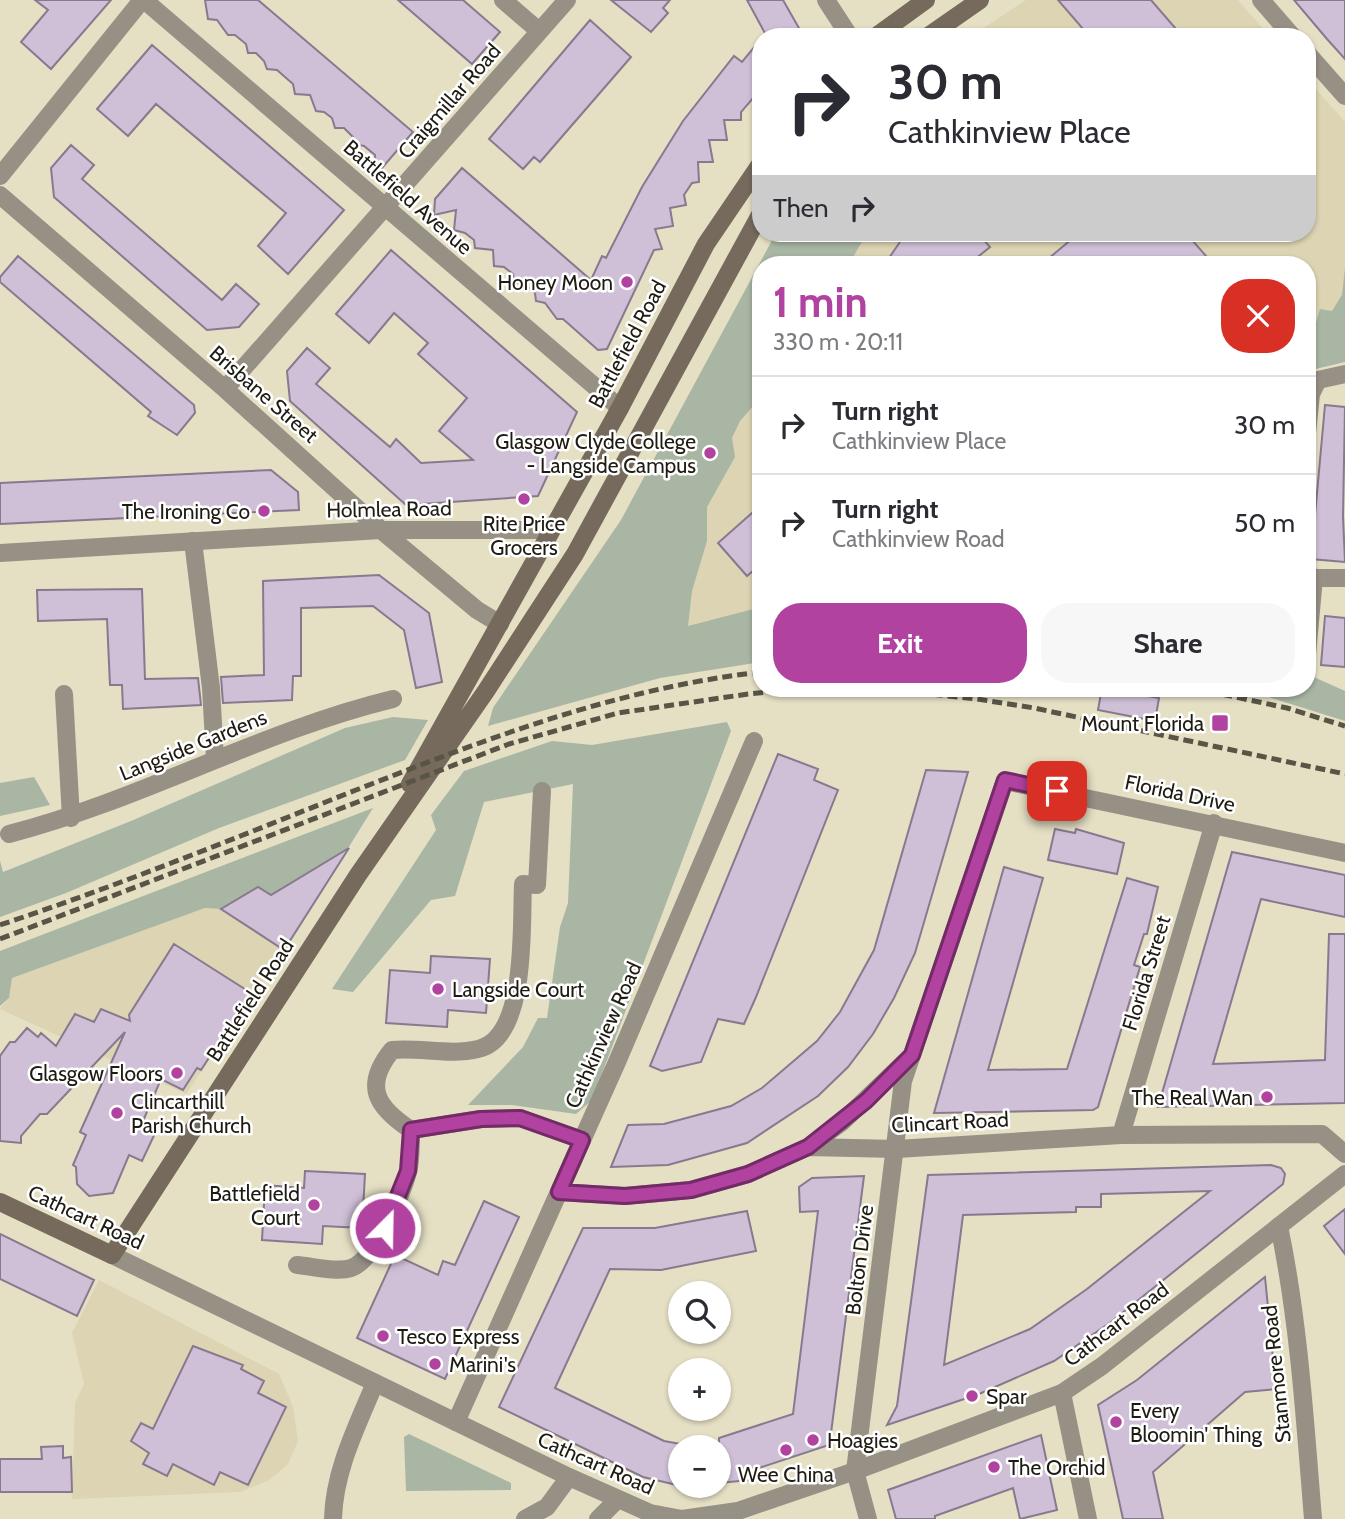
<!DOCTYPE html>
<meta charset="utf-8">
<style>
:root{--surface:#fff;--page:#f7f7f7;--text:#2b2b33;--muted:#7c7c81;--line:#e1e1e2;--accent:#b1429f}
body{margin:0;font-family:Cabin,sans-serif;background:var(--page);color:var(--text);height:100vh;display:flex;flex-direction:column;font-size:26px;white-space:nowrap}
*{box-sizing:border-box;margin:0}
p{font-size:23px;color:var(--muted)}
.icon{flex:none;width:38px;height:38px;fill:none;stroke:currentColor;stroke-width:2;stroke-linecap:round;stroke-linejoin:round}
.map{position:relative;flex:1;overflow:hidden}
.sheet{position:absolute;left:752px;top:256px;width:564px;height:441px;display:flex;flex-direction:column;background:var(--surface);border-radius:28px;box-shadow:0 2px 5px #0004}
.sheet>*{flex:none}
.banner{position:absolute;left:752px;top:28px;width:564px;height:214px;border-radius:28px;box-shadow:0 2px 5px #0004;background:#fff;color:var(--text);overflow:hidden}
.controls{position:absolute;left:668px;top:1281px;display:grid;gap:14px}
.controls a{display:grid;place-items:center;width:63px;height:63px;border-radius:50%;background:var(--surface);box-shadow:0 2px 5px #0004;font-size:35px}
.pin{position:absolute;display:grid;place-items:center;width:60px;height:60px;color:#fff;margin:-30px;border-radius:14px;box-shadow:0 4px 10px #0006}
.me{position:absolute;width:77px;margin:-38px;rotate:23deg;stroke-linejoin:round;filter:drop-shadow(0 0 5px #0008)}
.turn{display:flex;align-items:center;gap:24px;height:147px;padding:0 21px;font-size:32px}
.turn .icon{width:91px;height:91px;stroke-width:2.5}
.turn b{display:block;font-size:49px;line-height:60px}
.then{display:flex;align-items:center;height:66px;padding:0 21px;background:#0003;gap:14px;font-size:26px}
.round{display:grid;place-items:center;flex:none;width:74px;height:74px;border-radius:28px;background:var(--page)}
.headline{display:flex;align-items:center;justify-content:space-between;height:119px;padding:0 21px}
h1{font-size:42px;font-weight:700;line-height:52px;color:var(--accent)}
.button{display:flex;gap:14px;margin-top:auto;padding:14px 21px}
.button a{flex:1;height:80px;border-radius:28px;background:var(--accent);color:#fff;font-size:28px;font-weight:700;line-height:80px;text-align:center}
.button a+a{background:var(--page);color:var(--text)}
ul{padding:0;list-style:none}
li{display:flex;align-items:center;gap:21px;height:98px;padding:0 21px;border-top:2px solid var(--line)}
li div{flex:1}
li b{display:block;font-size:26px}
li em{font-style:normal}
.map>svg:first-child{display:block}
.built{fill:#dcd4b3}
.green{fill:#a8b6a3}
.building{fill:#cfc0d7;stroke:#87798e;stroke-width:2;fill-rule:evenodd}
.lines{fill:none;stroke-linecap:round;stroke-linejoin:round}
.minor{stroke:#979085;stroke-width:18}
.tertiary{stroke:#979085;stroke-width:18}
.secondary{stroke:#756a5b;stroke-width:18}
.rail{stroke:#585546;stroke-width:5;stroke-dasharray:10 5;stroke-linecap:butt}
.route-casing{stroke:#732b67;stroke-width:18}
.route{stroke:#b1429f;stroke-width:12}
.poi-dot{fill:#b1429f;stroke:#fff;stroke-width:2.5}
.labels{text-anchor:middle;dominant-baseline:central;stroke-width:5;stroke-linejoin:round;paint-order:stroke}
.street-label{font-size:21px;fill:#1e1c12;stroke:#fff}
.poi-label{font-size:21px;fill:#1e1c12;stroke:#fff;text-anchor:start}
</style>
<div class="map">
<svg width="1345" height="1519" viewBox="0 0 1345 1519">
<rect width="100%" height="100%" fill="#e5dfc4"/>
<!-- built -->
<path class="built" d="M1026 0H1238L1270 37H970Z
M1307 79 1345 122V352L1307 360V264H761V607L692 625 493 708 621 520 776 233H1307Z
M338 855 284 950 186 1094 0 1009 9 998 12 978 205 908 221 909 258 887 272 895Z
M99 1280 279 1374 293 1407 298 1441 288 1464 269 1480 240 1492 72 1499 75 1403 84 1384 72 1333Z"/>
<!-- green -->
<path class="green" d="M776 233H867L849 264H761V397L740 421 732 438 735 457 707 507V541L692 591 688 626 761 607V662L660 678 488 726 493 708 621 520Z
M1345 268V362L1307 371V353L1320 309 1332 311 1342 295Z
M1307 674 1345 691V721L1240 688H1307Z
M393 717 428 720 405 760 219 828 66 893 0 917V861L3 872 131 821 345 728Z
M727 722 731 731 592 1100 576 1114 512 1105H468L523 1047 538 1018H547L560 927 568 903 573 784 484 802 455 896 431 900 353 992 332 989 436 830 431 815 464 771 552 741 592 745Z
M34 777 50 805 0 816V783Z
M373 808 342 858 338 855 271 895 257 887 221 909 205 908 12 978 9 998 0 1006V951Z
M409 1434 511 1483V1490L406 1491 404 1437Z"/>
<!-- building -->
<path class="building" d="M35 0H111L51 69 21 42 48 10Z
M205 0H258L413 132 376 175 375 155 364 146 355 144 354 138 344 128H335L332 118 324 112 316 111 310 95 295 94 293 84 277 70 267 69 264 61 256 53H248L246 44 235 35H228L217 20 208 19Z
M398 0H463L500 32 472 64Z
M611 0H670L663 8 668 13 651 32Z
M747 0H783L804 37H767Z
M1058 0H1151L1183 37H1090Z
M1294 0H1345V59L1327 39Z
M590 20 631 57 540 162 534 157 523 169 489 139Z
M761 39V89L741 112V120H724L727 140H709L713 162H698L699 182 692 183 684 195 686 205 670 208 673 226 655 229 662 249 654 250 607 349 598 350 563 319H557L545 303 536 301 535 293 525 284 515 283 513 274 504 267 494 266 493 250 475 248 474 240 465 233 454 230 456 210 434 215 435 199 462 168 591 280 602 256 606 258 642 187 683 121 734 56 742 62Z
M152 45 344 210 288 274 258 246 286 213 156 104 128 136 97 109Z
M71 145 94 165 82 179 222 300 236 284 259 304 239 327 207 330 54 197 51 168Z
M906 233H978L990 247 969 264H885Z
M1079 233H1186L1206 256 1195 264H1042Z
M391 250 577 412 538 496 406 505 290 401 287 371 307 348 330 368 316 384 390 447 396 439 421 463 473 460 439 431 467 398 418 354 428 343 394 313 369 343 336 314Z
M18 256 194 405 195 413 177 435 148 416 151 412 0 282V277Z
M1325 405 1345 407 1343 516 1345 562 1311 559Z
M271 470 298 492 299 510 0 524V483Z
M761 505V564L747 576 718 543Z
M379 575 429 613 442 682 416 688 404 630 373 606 301 608V676H293L292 700 223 703 221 677 264 675 263 581Z
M142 589 145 679 198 678 201 705 123 709 122 685H110L107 619 38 621 37 590Z
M1325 616 1345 618V667L1321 665Z
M1102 688 1159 698 1155 721 1098 710Z
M778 754 818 769 814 780 838 790 756 997 744 1024 718 1019 701 1062 662 1071 650 1066Z
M926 770 968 772 915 953 894 998 873 1034 848 1067 818 1096 747 1143 668 1165 611 1167 628 1125 664 1124 731 1106 762 1088 817 1041 840 1012 874 950Z
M1055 829 1075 833 1076 829 1124 843 1117 874 1048 860Z
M349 848 284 950 221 909 258 887 271 895Z
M1232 852 1345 875V917L1261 899 1213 1064 1325 1060 1329 934H1345V1103L1158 1107Z
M1004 867 1043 878 988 1070 1067 1069 1127 878 1158 887 1147 934H1144L1134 965 1140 967 1098 1107 1093 1110 934 1113Z
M174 944 251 993 201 1070 197 1068 183 1090 161 1079 143 1121 158 1127 142 1161 129 1155 113 1193 89 1196 77 1184 76 1167 73 1165 86 1135 80 1132 125 1032 47 1114H40L21 1136V1143L0 1141V1056L10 1042H15L27 1028 38 1037 41 1033 56 1046 75 1014 94 1022 101 1009 130 1021 129 1015Z
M431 956 490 959 486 1013 448 1010 447 1027 386 1023 390 970 430 973Z
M1271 1165 1281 1168 1285 1174 1283 1184 1111 1322 1054 1361 979 1394 887 1425 897 1406 928 1175ZM1210 1191 1087 1289 1030 1329 944 1365 963 1215 1076 1212V1207H1101V1194Z
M305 1171 365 1174 362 1228 323 1226 322 1244 262 1240 265 1185 304 1188Z
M864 1176 830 1441 826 1446 759 1468 760 1479 719 1483V1438L793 1414 818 1211 800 1212 799 1187 812 1178Z
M484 1201 519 1217 445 1379 357 1338 395 1255 438 1275 443 1261 455 1265Z
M1345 1209V1254L1324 1226Z
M747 1211 756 1251 661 1270 610 1269 555 1388 664 1441 681 1444V1486L643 1477 499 1407 583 1228H655Z
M0 1234 94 1280 77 1316 0 1279Z
M1265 1277 1276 1389 1245 1392 1153 1472 1163 1519H1123L1098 1405 1137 1380Z
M193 1346 243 1365 241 1369 264 1381 258 1393 286 1407 248 1485 220 1472 214 1485 173 1464 167 1476 143 1464 149 1453 131 1441 141 1423 153 1429Z
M1041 1435 1057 1510 1020 1519 1013 1488 935 1516V1519H896L888 1490Z
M63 1446V1458L71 1457 72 1492H0V1459H42L41 1447Z"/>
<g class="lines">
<!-- minor -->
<path class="minor" d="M144 0 620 408
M503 0 539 31
M826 0 850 37
M1261 0 1293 37
M1307 53 1345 96
M0 195 225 389 381 530
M225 389 567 0
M1307 433 1311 394 1318 380 1345 374
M193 541 211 688 215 759
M1307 573 1314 578H1345
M1307 654 1314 578
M64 694 71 818
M9 834C141 800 261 731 393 699
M411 1130 481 1119 520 1118 582 1140
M1121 1135 1214 823
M808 1147 842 1122 910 1057
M559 1192 625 1196 691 1190 748 1174 808 1147 897 1149 1121 1135 1322 1134 1345 1154
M1279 1226C1299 1322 1305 1421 1313 1519
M297 1265C312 1266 336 1273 351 1268 375 1261 404 1191 409 1168 411 1155 411 1143 411 1130 376 1107 363 1086 392 1050 420 1047 450 1056 478 1049 528 1038 521 925 523 884L537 885 542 791
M1062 1393 1088 1519
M456 1422 617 1062 754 741
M333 1519C334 1471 357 1426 375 1383
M868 1519 855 1471 903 1081 1005 781 1345 853"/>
<!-- tertiary -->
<path class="tertiary" d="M0 176 142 0
M381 530 477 610 500 624
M0 553 381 530H541L549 534
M112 1255 569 1477 650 1513 682 1519 738 1511 855 1471 1062 1393 1102 1366 1345 1174
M525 1519 547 1507 569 1477
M598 1519 618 1499"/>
<!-- secondary -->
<path class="secondary" d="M875 37 926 0
M927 37 980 0
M410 784 620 408 706 244 761 163
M0 1202 112 1255 358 875 486 691 575 554 761 213"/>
<!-- rail -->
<path class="rail" d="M1193 688 1287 708 1345 726
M0 925C120 885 238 837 356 790 492 737 615 689 761 672
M0 939 509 744 618 713 748 694 795 689H882L977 699 1034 708 1345 774"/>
</g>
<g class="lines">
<defs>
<path id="route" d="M385 1228 408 1171 411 1130 481 1119 520 1118 582 1140 559 1192 625 1196 691 1190 748 1174 808 1147 866 1101 912 1055 1005 780 1057 791"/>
</defs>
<!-- route casing -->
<use href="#route" class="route-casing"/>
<!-- route -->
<use href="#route" class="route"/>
</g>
<!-- markers -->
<g class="poi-dot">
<circle cx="627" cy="282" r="7"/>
<circle cx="710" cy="453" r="7"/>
<circle cx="524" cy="499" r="7"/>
<circle cx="264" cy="511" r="7"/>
<rect x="1211" y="714" width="18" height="18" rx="3.5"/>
<circle cx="438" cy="989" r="7"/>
<circle cx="177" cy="1073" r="7"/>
<circle cx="1267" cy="1097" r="7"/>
<circle cx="117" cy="1113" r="7"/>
<circle cx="314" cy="1205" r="7"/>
<circle cx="383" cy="1336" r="7"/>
<circle cx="435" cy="1364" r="7"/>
<circle cx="972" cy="1396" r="7"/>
<circle cx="1116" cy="1422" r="7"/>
<circle cx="813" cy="1440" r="7"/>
<circle cx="786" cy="1450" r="7"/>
<circle cx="994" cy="1467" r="7"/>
</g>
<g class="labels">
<!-- street labels -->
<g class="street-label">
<text transform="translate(449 101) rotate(-49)">Craigmillar Road</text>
<text transform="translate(408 197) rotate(41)">Battlefield Avenue</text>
<text transform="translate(627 344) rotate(-62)">Battlefield Road</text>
<text transform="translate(264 394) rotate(41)">Brisbane Street</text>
<text transform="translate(389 509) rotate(-1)">Holmlea Road</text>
<text transform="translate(193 745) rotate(-22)">Langside Gardens</text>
<text transform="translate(1180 793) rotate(12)">Florida Drive</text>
<text transform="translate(1146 973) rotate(-73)">Florida Street</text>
<text transform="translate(250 1000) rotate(-57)">Battlefield Road</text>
<text transform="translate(603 1035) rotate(-66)">Cathkinview Road</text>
<text transform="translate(950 1122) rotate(-3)">Clincart Road</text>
<text transform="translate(86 1217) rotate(25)">Cathcart Road</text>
<text transform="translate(859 1260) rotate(-83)">Bolton Drive</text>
<text transform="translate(1116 1324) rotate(-37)">Cathcart Road</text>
<text transform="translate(1276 1374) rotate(-96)">Stanmore Road</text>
<text transform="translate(596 1463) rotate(24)">Cathcart Road</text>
</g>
<!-- poi labels -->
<g class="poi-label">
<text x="613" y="282" text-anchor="end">Honey Moon</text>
<text x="696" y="441" text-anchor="end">Glasgow Clyde College<tspan x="696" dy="24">- Langside Campus</tspan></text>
<text x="250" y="511" text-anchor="end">The Ironing Co</text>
<text x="524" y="523" text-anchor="middle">Rite Price<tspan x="524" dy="24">Grocers</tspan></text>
<text x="1204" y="723" text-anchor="end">Mount Florida</text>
<text x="452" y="989">Langside Court</text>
<text x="163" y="1073" text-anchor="end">Glasgow Floors</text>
<text x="1253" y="1097" text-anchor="end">The Real Wan</text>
<text x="131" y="1101">Clincarthill<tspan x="131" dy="24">Parish Church</tspan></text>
<text x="300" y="1193" text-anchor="end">Battlefield<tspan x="300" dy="24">Court</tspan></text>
<text x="397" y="1336">Tesco Express</text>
<text x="449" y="1364">Marini's</text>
<text x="986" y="1396">Spar</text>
<text x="1130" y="1410">Every<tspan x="1130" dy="24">Bloomin' Thing</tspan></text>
<text x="827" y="1440">Hoagies</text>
<text x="1008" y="1467">The Orchid</text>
<text x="786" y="1474" text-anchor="middle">Wee China</text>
</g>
</g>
</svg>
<div class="controls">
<a><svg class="icon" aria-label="search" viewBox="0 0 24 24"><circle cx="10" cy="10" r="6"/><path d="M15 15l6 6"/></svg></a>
<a>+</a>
<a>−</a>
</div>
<div class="pin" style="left:1057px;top:791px;background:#d93025"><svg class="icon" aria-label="arrive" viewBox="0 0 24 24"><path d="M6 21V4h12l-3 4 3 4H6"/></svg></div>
<svg class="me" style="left:385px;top:1228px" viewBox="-20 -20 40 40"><circle r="17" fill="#b1429f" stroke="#fff" stroke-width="3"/><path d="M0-11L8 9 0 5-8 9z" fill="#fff"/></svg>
<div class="banner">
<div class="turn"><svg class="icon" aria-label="right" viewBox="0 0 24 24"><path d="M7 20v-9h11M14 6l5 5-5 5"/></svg><div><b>30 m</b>Cathkinview Place</div></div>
<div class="then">Then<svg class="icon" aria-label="right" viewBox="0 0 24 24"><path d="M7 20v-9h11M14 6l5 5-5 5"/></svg></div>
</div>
<section class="sheet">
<div class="headline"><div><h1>1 min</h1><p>330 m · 20:11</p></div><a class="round" style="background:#d93025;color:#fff"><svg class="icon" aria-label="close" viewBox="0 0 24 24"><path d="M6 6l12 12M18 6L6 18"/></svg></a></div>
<ul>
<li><svg class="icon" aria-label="right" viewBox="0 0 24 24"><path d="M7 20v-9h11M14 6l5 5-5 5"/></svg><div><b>Turn right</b><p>Cathkinview Place</p></div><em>30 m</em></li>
<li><svg class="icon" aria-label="right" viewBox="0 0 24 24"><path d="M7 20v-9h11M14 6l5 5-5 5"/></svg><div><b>Turn right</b><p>Cathkinview Road</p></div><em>50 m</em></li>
</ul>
<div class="button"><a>Exit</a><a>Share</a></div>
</section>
</div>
